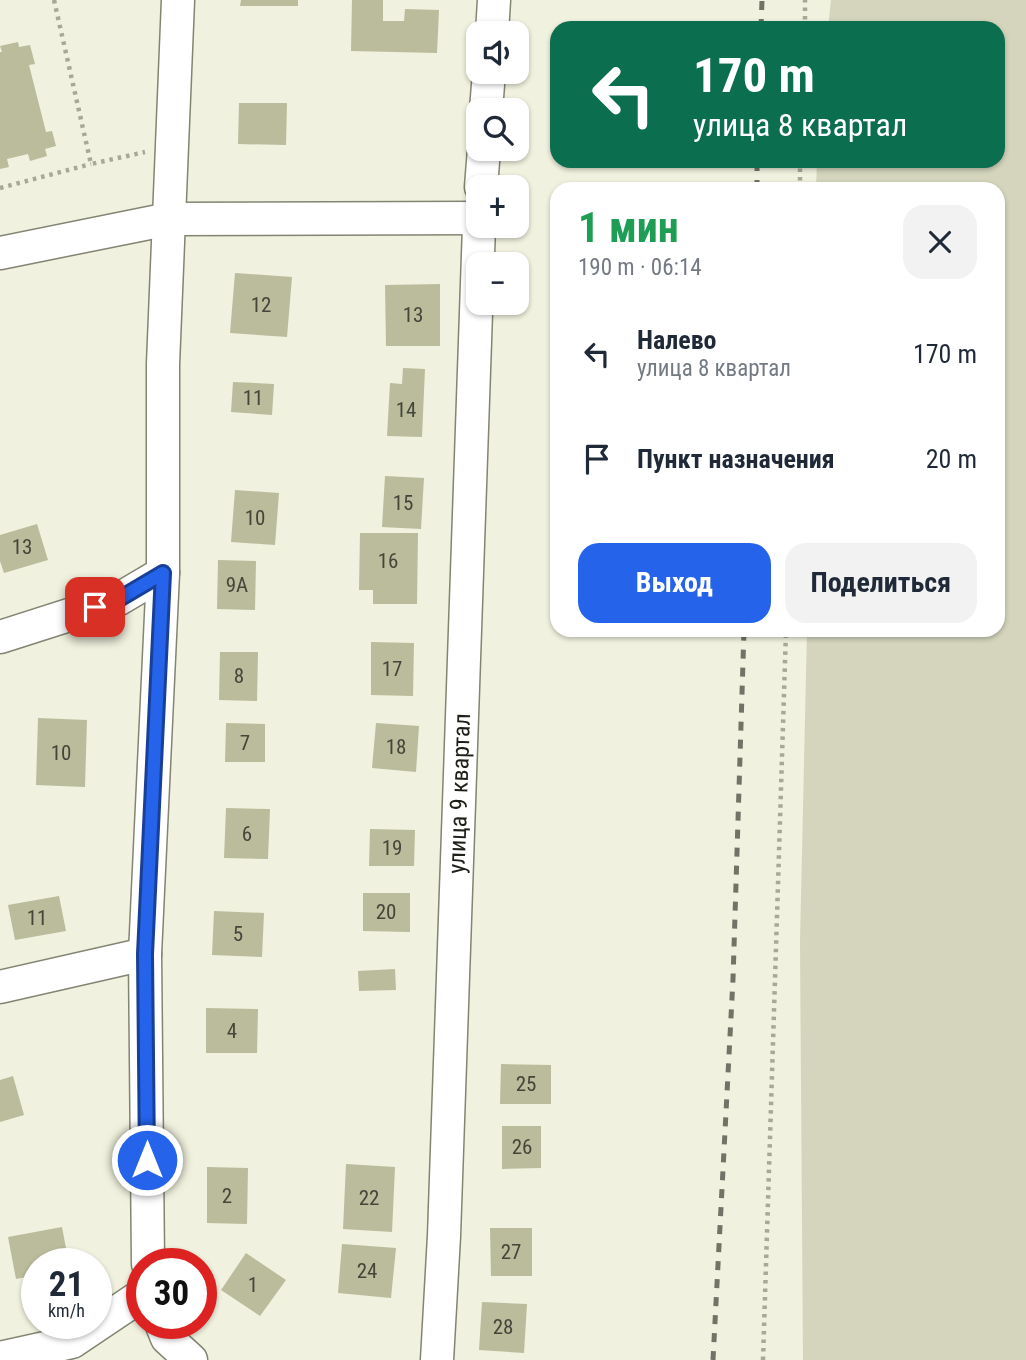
<!DOCTYPE html>
<html lang="ru">
<meta charset="utf-8">
<style>
:root{--surface:#fff;--page:#f2f2f3;--text:#1f2937;--muted:#747a83;--accent:#2563eb}
body{margin:0;font-family:"Roboto Condensed",sans-serif;background:var(--page);color:var(--text);height:100vh;display:flex;flex-direction:column;font-size:26px;white-space:nowrap}
*{box-sizing:border-box;margin:0}
p{font-size:23px;color:var(--muted)}
.icon{flex:none;width:38px;height:38px;fill:none;stroke:currentColor;stroke-width:2;stroke-linecap:round;stroke-linejoin:round}
.map{position:relative;flex:1;overflow:hidden}
.side{position:absolute;left:550px;top:182px;width:455px;height:455px;display:flex;flex-direction:column;background:var(--surface);border-radius:21px;box-shadow:0 2px 5px #0004}
.side>*{flex:none}
.hud{position:absolute;left:550px;top:21px;width:455px;height:147px;border-radius:21px;box-shadow:0 2px 5px #0004;background:#0b6e4f;color:#fff;overflow:hidden}
.tools{position:absolute;left:466px;top:21px;display:grid;gap:14px}
.tools a{display:grid;place-items:center;width:63px;height:63px;border-radius:14px;background:var(--surface);box-shadow:0 2px 5px #0004;font-size:35px}
.speed{position:absolute;left:21px;top:1248px;display:flex;gap:14px;font-size:35px;font-weight:700;text-align:center}
.speed>*{display:grid;place-content:center;width:91px;height:91px;border-radius:50%;background:var(--surface);box-shadow:0 2px 5px #0004;line-height:1}
.speed small{font-size:18px;font-weight:400}
.speed .limit{border:10px solid #d22;background:#fff;color:#111}
.pin{position:absolute;display:grid;place-items:center;width:60px;height:60px;color:#fff;margin:-30px;border-radius:14px;box-shadow:0 4px 10px #0006}
.me{position:absolute;width:77px;margin:-38px;rotate:0deg;stroke-linejoin:round;filter:drop-shadow(0 0 5px #0008)}
.turn{display:flex;align-items:center;gap:24px;height:147px;padding:0 28px;font-size:32px}
.turn .icon{width:91px;height:91px;stroke-width:2.5}
.turn b{display:block;font-size:49px;line-height:60px}
.round{display:grid;place-items:center;flex:none;width:74px;height:74px;border-radius:21px;background:var(--page)}
.overview{display:flex;align-items:center;justify-content:space-between;height:119px;padding:0 28px}
h1{font-size:42px;font-weight:700;line-height:52px;color:#1e9e55}
.cta{display:flex;gap:14px;margin-top:auto;padding:14px 28px}
.cta a{flex:1;height:80px;border-radius:21px;background:var(--accent);color:#fff;font-size:28px;font-weight:700;line-height:80px;text-align:center}
.cta a+a{background:var(--page);color:var(--text)}
ul{padding:0;list-style:none}
li{display:flex;align-items:center;gap:21px;height:105px;padding:0 28px}
li div{flex:1}
li b{display:block;font-size:26px}
li em{font-style:normal}
.map>svg:first-child{display:block}
.green{fill:#d4d5bc}
.building{fill:#babc9c}
.lines{fill:none;stroke-linecap:round;stroke-linejoin:round}
.minor-casing{stroke:#838472;stroke-width:35}
.path{stroke:#a7a89a;stroke-width:4.5;stroke-dasharray:3.5 5;stroke-linecap:butt}
.minor{stroke:#fff;stroke-width:32}
.rail{stroke:#727367;stroke-width:5;stroke-dasharray:9 9;stroke-linecap:butt}
.route-casing{stroke:#184099;stroke-width:18}
.route{stroke:#2563eb;stroke-width:12}
.labels{text-anchor:middle;dominant-baseline:central;stroke-width:7;stroke-linejoin:round;paint-order:stroke}
.number-label{font-size:21px;fill:#454639}
.street-label{font-size:24px;fill:#1e1f18;stroke:#fff}
</style>
<div class="map">
<svg width="1026" height="1360" viewBox="0 0 1026 1360">
<rect width="100%" height="100%" fill="#f0f1de"/>
<!-- green -->
<path class="green" d="M831 0H1026V1360H803L800 942 807 630H998V189H816L817 161H998V28H828Z"/>
<!-- building -->
<path class="building" d="M241 0H298V6H240Z
M352 0H383V21H404L405 9 439 10 437 53 351 51Z
M18 42 19 47 30 45 35 64 29 65 46 132 52 131 56 146 45 149 47 156 30 161 28 154 7 159 9 167 0 169V52H2L0 46Z
M239 103H287L286 145 238 144Z
M235 273 292 277 287 337 230 333Z
M440 284V346H386L385 285Z
M403 368 425 369 422 437 387 436 390 383 402 384Z
M233 382 274 384 272 415 231 412Z
M385 476 424 478 421 529 382 527Z
M235 490 279 493 275 545 231 542Z
M37 524 48 560 4 573 0 561V535Z
M360 533H418L417 604H373V590H359Z
M218 560 256 561 255 610 217 609Z
M371 642 414 643 413 696 371 695Z
M220 652H258L257 701 219 700Z
M38 718 87 720 85 787 36 785Z
M226 723 265 724V762H225Z
M376 723 419 726 416 772 372 768Z
M226 808 270 809 268 859 224 858Z
M370 829 415 830 414 866H369Z
M363 893H410V932L363 931Z
M59 896 66 931 15 940 8 905Z
M214 911 264 913 262 957 212 955Z
M395 969 396 990 359 991 358 971Z
M206 1008 258 1009 257 1053H206Z
M501 1064 551 1065V1104H500Z
M13 1076 24 1115 0 1122V1080Z
M502 1126H541V1168L502 1169Z
M346 1164 395 1167 392 1232 343 1229Z
M207 1167 248 1168 247 1224 207 1223Z
M62 1227 69 1264H37V1275L16 1279 8 1237Z
M490 1228H532V1276H491Z
M342 1244 396 1248 391 1298 338 1293Z
M246 1253 286 1280 260 1316 221 1290Z
M482 1302 527 1304 524 1353 479 1350Z"/>
<g class="lines">
<defs>
<g id="minor">
<path d="M492 33 494 0"/>
<path d="M486 110 489 72"/>
<path d="M481 187 484 149"/>
<path d="M0 253 169 219 478 218"/>
<path d="M0 637 119 599 163 573"/>
<path d="M0 987 145 954"/>
<path d="M148 1264 145 954 163 573V364L178 0"/>
<path d="M161 1323 167 1338 191 1360"/>
<path d="M0 1358 72 1342 142 1295"/>
<path id="s1" d="M437 1360 444 1236 479 226"/>
</g>
</defs>
<!-- minor casing -->
<use href="#minor" class="minor-casing"/>
<!-- path -->
<path class="path" d="M54 0 91 164 145 152
M805 28V0
M0 188 91 164
M800 189V161
M763 1360 786 630"/>
<!-- minor -->
<use href="#minor" class="minor"/>
<!-- rail -->
<path class="rail" d="M761 28 762 0
M757 189V161
M713 1360 733 979 744 630"/>
</g>
<g class="lines">
<defs>
<path id="route" d="M95 607 119 599 163 573 145 954 147 1160"/>
</defs>
<!-- route casing -->
<use href="#route" class="route-casing"/>
<!-- route -->
<use href="#route" class="route"/>
</g>
<g class="labels">
<!-- number labels -->
<g class="number-label">
<text x="261" y="305">12</text>
<text x="413" y="315">13</text>
<text x="253" y="398">11</text>
<text x="406" y="410">14</text>
<text x="403" y="503">15</text>
<text x="255" y="518">10</text>
<text x="22" y="547">13</text>
<text x="388" y="561">16</text>
<text x="237" y="585">9А</text>
<text x="392" y="669">17</text>
<text x="239" y="676">8</text>
<text x="245" y="743">7</text>
<text x="396" y="747">18</text>
<text x="61" y="753">10</text>
<text x="247" y="834">6</text>
<text x="392" y="848">19</text>
<text x="386" y="912">20</text>
<text x="37" y="918">11</text>
<text x="238" y="934">5</text>
<text x="232" y="1031">4</text>
<text x="526" y="1084">25</text>
<text x="522" y="1147">26</text>
<text x="227" y="1196">2</text>
<text x="369" y="1198">22</text>
<text x="511" y="1252">27</text>
<text x="367" y="1271">24</text>
<text x="253" y="1285">1</text>
<text x="503" y="1327">28</text>
</g>
<!-- street labels -->
<g class="street-label">
<text stroke="none"><textPath href="#s1" startOffset="567">улица 9 квартал</textPath></text>
</g>
</g>
</svg>
<div class="tools">
<a><svg class="icon" aria-label="sound" viewBox="0 0 24 24"><path d="M4 9h4l5-4v14l-5-4H4zM17 9q2 3 0 6"/></svg></a>
<a><svg class="icon" aria-label="search" viewBox="0 0 24 24"><circle cx="10" cy="10" r="6"/><path d="M15 15l6 6"/></svg></a>
<a>+</a>
<a>−</a>
</div>
<div class="speed"><div>21<small>km/h</small></div><div class="limit">30</div></div>
<div class="pin" style="left:95px;top:607px;background:#d93025"><svg class="icon" aria-label="arrive" viewBox="0 0 24 24"><path d="M6 21V4h12l-3 4 3 4H6"/></svg></div>
<svg class="me" style="left:147px;top:1160px" viewBox="-20 -20 40 40"><circle r="17" fill="#2563eb" stroke="#fff" stroke-width="3"/><path d="M0-11L8 9 0 5-8 9z" fill="#fff"/></svg>
<div class="hud">
<div class="turn"><svg class="icon" aria-label="left" viewBox="0 0 24 24"><path d="M17 20v-9H6M10 6l-5 5 5 5"/></svg><div><b>170 m</b>улица 8 квартал</div></div>
</div>
<section class="side">
<div class="overview"><div><h1>1 мин</h1><p>190 m · 06:14</p></div><a class="round"><svg class="icon" aria-label="close" viewBox="0 0 24 24"><path d="M6 6l12 12M18 6L6 18"/></svg></a></div>
<ul>
<li><svg class="icon" aria-label="left" viewBox="0 0 24 24"><path d="M17 20v-9H6M10 6l-5 5 5 5"/></svg><div><b>Налево</b><p>улица 8 квартал</p></div><em>170 m</em></li>
<li><svg class="icon" aria-label="arrive" viewBox="0 0 24 24"><path d="M6 21V4h12l-3 4 3 4H6"/></svg><div><b>Пункт назначения</b></div><em>20 m</em></li>
</ul>
<div class="cta"><a>Выход</a><a>Поделиться</a></div>
</section>
</div>
